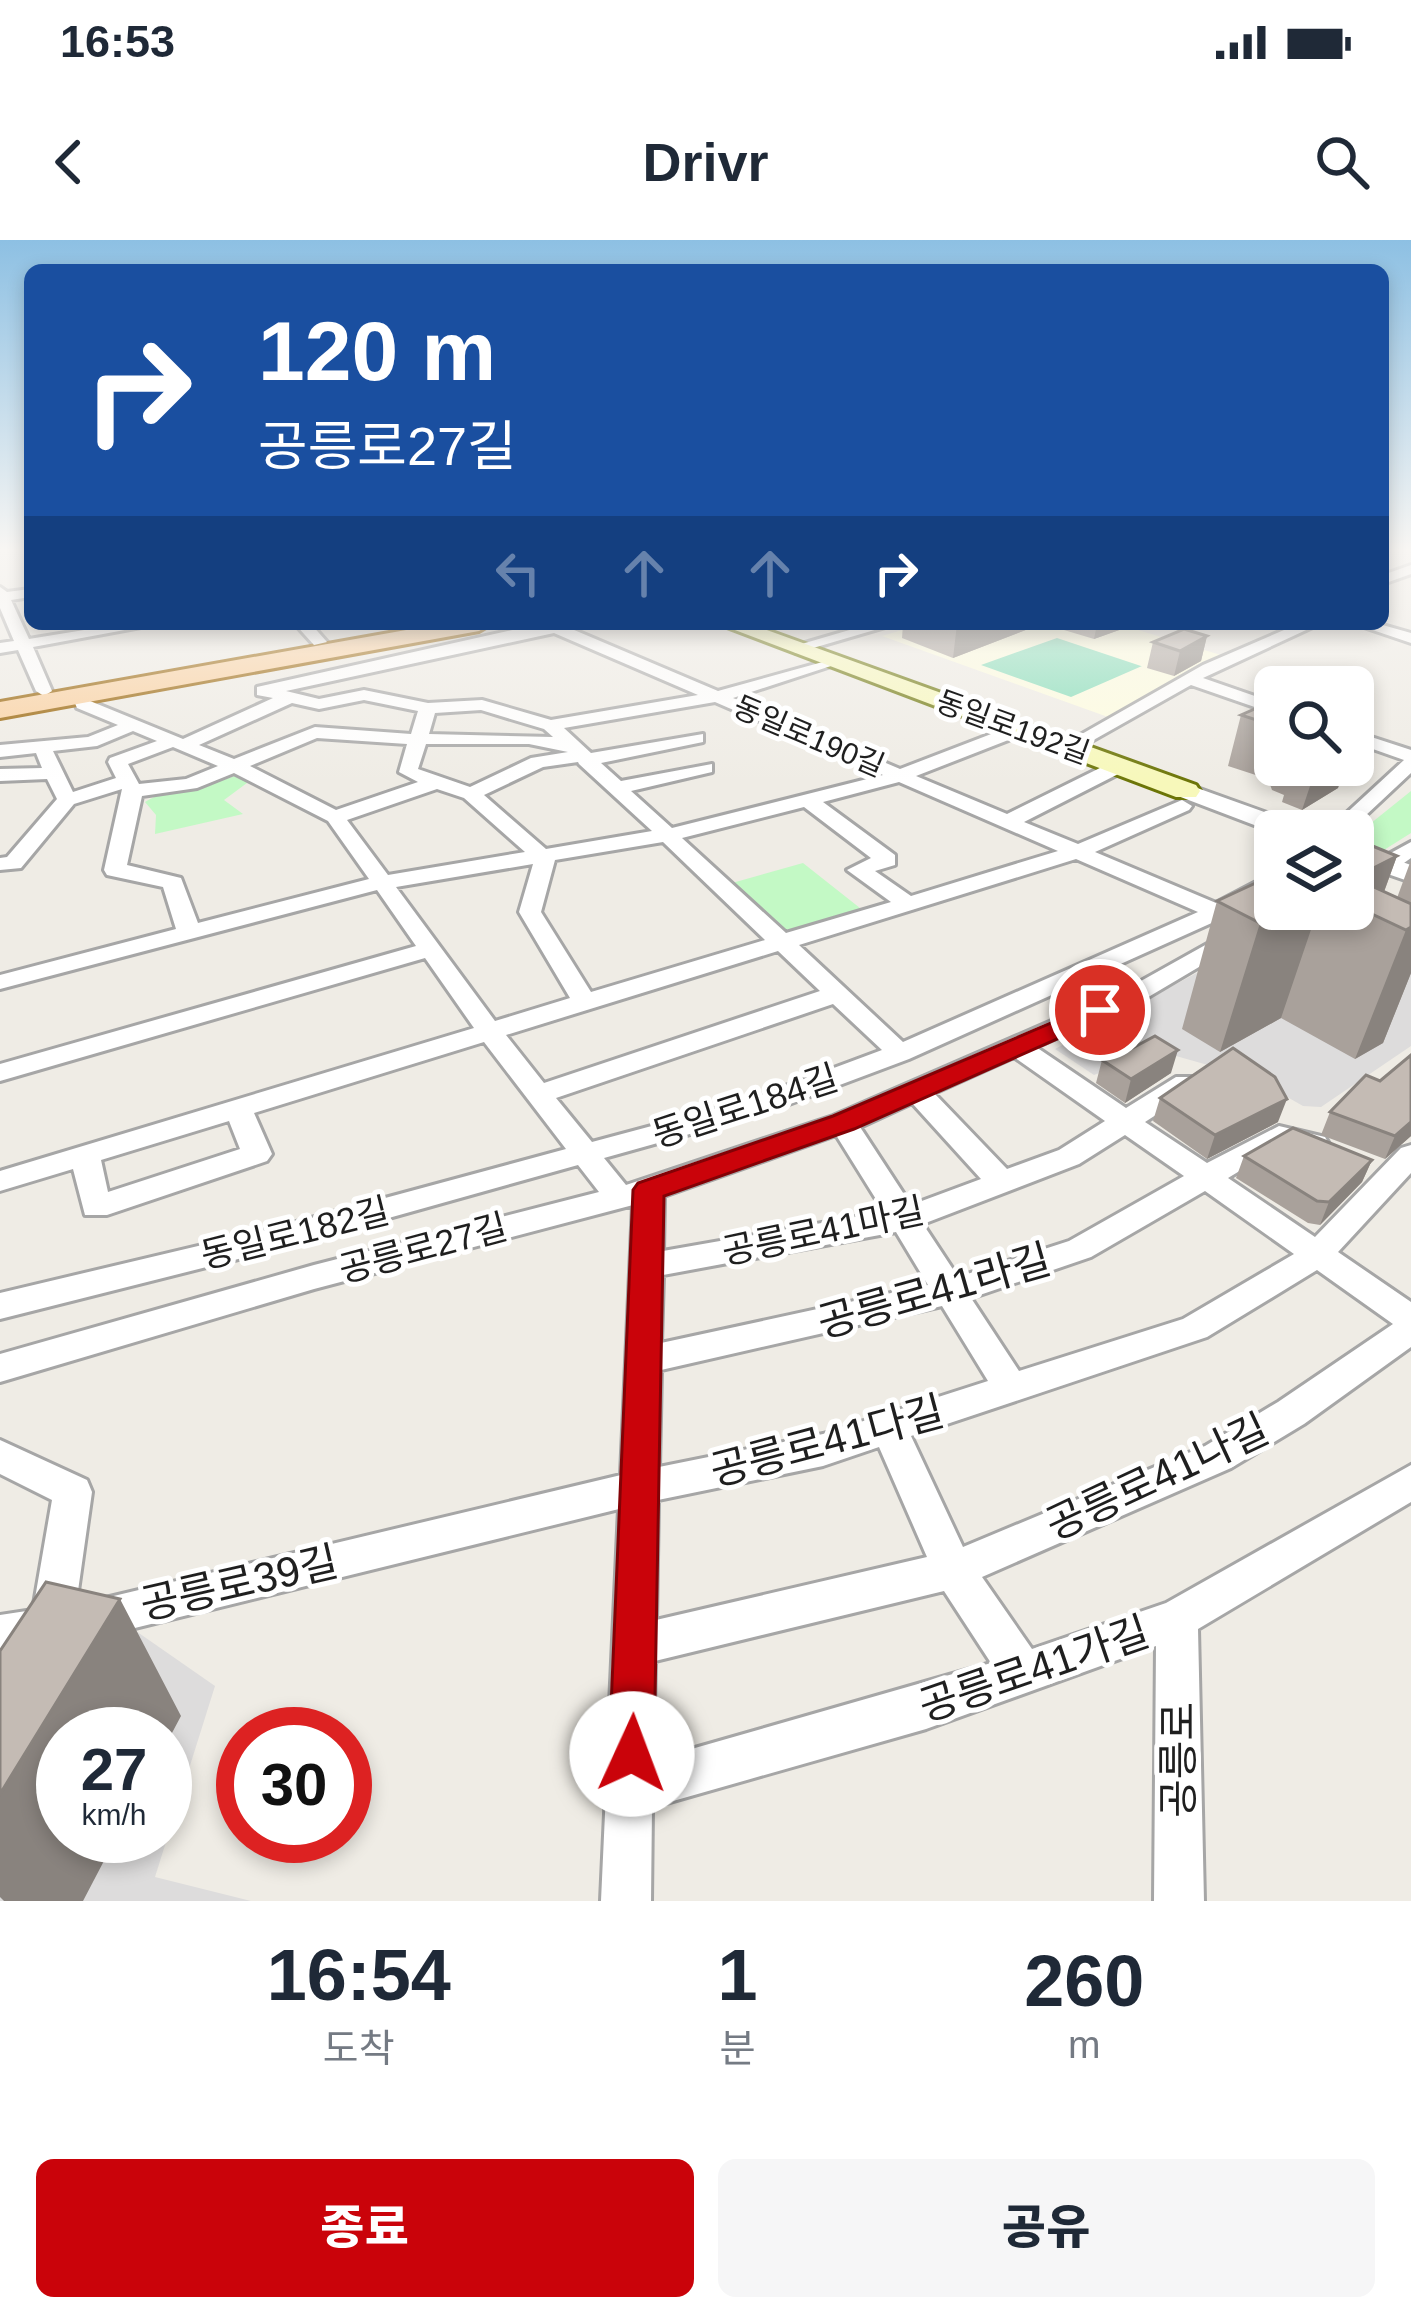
<!DOCTYPE html>
<html lang="ko">
<meta charset="utf-8">
<style>
:root{--surface:#fff;--page:#f6f6f7;--text:#1f2937;--muted:#747a83;--accent:#ca030a}
body{margin:0;font-family:Helvetica,"Noto Sans KR",sans-serif;background:var(--page);color:var(--text);height:100vh;display:flex;flex-direction:column;font-size:45px;white-space:nowrap}
*{box-sizing:border-box;margin:0}
p{font-size:39px;color:var(--muted)}
.icon{flex:none;width:66px;height:66px;fill:none;stroke:currentColor;stroke-width:2;stroke-linecap:round;stroke-linejoin:round}
.map{position:relative;height:1661px;overflow:hidden}
.drawer{display:flex;flex-direction:column;background:var(--surface);flex:1}
.drawer>*{flex:none}
.guide{position:absolute;left:24px;top:24px;width:1365px;height:366px;border-radius:18px;box-shadow:0 6px 18px #0003;background:#1a4fa0;color:#fff;overflow:hidden}
.fabs{position:absolute;left:1254px;top:426px;display:grid;gap:24px}
.fabs a{display:grid;place-items:center;width:120px;height:120px;border-radius:18px;background:var(--surface);box-shadow:0 6px 18px #0003;font-size:60px}
.speed{position:absolute;left:36px;top:1467px;display:flex;gap:24px;font-size:60px;font-weight:700;text-align:center}
.speed>*{display:grid;place-content:center;width:156px;height:156px;border-radius:50%;background:var(--surface);box-shadow:0 6px 18px #0003;line-height:1}
.speed small{font-size:30px;font-weight:400}
.speed .limit{border:18px solid #d22;background:#fff;color:#111}
.pin{position:absolute;display:grid;place-items:center;width:102px;height:102px;color:#fff;margin:-51px;border:6px solid #fff;border-radius:50%;box-shadow:0 3px 12px #0007}
.me{position:absolute;width:132px;margin:-66px;rotate:2deg;stroke-linejoin:round;filter:drop-shadow(0 0 9px #0008)}
.turn{display:flex;align-items:center;gap:42px;height:252px;padding:0 36px;font-size:54px}
.turn .icon{width:156px;height:156px;stroke-width:2.5}
.turn b{display:block;font-size:84px;line-height:102px}
.lanes{display:flex;align-items:center;height:114px;padding:0 36px;background:#0003;justify-content:center;gap:60px;direction:ltr}
.lanes .off{opacity:.35}
.eta{display:flex;justify-content:space-evenly;align-items:center;height:204px;text-align:center}
.eta b{font-size:72px;font-weight:800;line-height:84px}
.action{display:flex;gap:24px;margin-top:auto;padding:24px 36px}
.action a{flex:1;height:138px;border-radius:18px;background:var(--accent);color:#fff;font-size:48px;font-weight:800;line-height:138px;text-align:center}
.action a+a{background:var(--page);color:var(--text)}
.status{display:flex;justify-content:space-between;align-items:center;height:84px;padding:0 60px;background:var(--surface);direction:ltr}
.status svg{height:33px;fill:currentColor}
header{display:flex;justify-content:space-between;align-items:center;height:156px;padding:0 36px;background:var(--surface);font-size:54px;font-weight:800}
.map>svg:first-child{display:block}
.residential{fill:#dddcdc;fill-rule:evenodd}
.education{fill:#fefddf}
.park{fill:#c3f9c5}
.pitch{fill:#84ddb8}
.lines{fill:none;stroke-linecap:round;stroke-linejoin:round}
.minor-casing{stroke:#a6a6a6;stroke-width:6}
.tertiary-casing{stroke:#a6a6a6;stroke-width:6}
.secondary-casing{stroke:#6c7507;stroke-width:6}
.primary-casing{stroke:#976102;stroke-width:6}
.minor{fill:#fff;fill-rule:evenodd}
.tertiary{fill:#fff;fill-rule:evenodd}
.secondary{fill:#f7f8ba;fill-rule:evenodd}
.primary{fill:#fad09f;fill-rule:evenodd}
.wall{fill:#a9a19b}
.shaded-wall{fill:#89837e}
.building{fill:#c4bbb4;stroke:#89837e;stroke-width:3}
.route{fill:#ca030a;stroke:#830206;stroke-width:3}
.labels{text-anchor:middle;dominant-baseline:central;stroke-width:10;stroke-linejoin:round;paint-order:stroke}
.far-street-label{font-size:30px;fill:#1f1f1f;stroke:#fff}
.street-label{font-size:36px;fill:#1f1f1f;stroke:#fff}
.near-street-label{font-size:42px;fill:#1f1f1f;stroke:#fff}
</style>
<div class="status"><b>16:53</b><svg viewBox="0 0 49 12"><path d="M0 12V9h3v3zM5 12V6h3v6zM10 12V3h3v9zM15 12V0h3v12zM26 1h20v11H26zM47 4h2v5h-2z"/></svg></div>
<header><svg class="icon" aria-label="back" viewBox="0 0 24 24"><path d="M15 5l-7 7 7 7"/></svg>Drivr<svg class="icon" aria-label="search" viewBox="0 0 24 24"><circle cx="10" cy="10" r="6"/><path d="M15 15l6 6"/></svg></header>
<div class="map">
<svg width="1411" height="1661" viewBox="0 0 1411 1661">
<rect width="100%" height="100%" fill="#efece5"/>
<!-- residential -->
<path class="residential" d="M1316 669H1353L1411 695V806L1321 867 1303 866 1254 838 1176 816 1138 818 1094 835 1055 809Z
M123 1382 215 1446 155 1637 251 1661H0V1594ZM63 1494H165V1596H63Z"/>
<!-- education -->
<path class="education" d="M923 384H1118L1234 419 1108 477 882 396Z"/>
<!-- park -->
<path class="park" d="M235 536 251 540 224 560 243 574 155 594 156 575 145 562C170 546 206 546 235 536Z
M1411 551V593L1384 610 1355 596Z
M803 623 865 672 784 697 725 645Z"/>
<!-- pitch -->
<path class="pitch" d="M1057 398 1141 426H1142L1071 457 981 425Z"/>
<g class="lines">
<defs>
<path id="minor" d="M1411 325V334L1383 344V335Z
M0 347 7 352 30 349V357L11 360 29 399 121 384H157L33 407 52 451 44 456 36 451 18 410 0 413V403L14 401 0 368Z
M295 384H311L327 402 314 405Z
M539 384H560L718 451 837 418V424L733 458 900 529 1012 486H1024V494L916 536 1007 574 1114 521H1128V529L1024 582 1078 604 1182 560 1192 566 1189 570 1095 612 1216 663 1275 632V648L1225 677 909 819 765 873 604 918 626 945 833 876 1132 746 1275 666 1297 669 1150 756 1036 807 1126 868 1176 837H1196L1200 843 1196 849 1145 882 1207 923 1279 886 1325 897 1329 904 1325 911 1315 914 1284 904 1228 938 1315 997 1401 908 1411 905V933L1338 1012 1411 1062V1107L1304 1184 1231 1228 982 1337 1032 1409 1166 1363 1411 1225V1262L1198 1389 1204 1661H1154L1156 1406 926 1489 652 1567 651 1661H601L619 1269 90 1399 75 1393 71 1384 61 1403 0 1415V1375L33 1370 52 1260 0 1234V1200L87 1240 92 1252 76 1365 621 1235 633 965 314 1049 0 1142V1114L314 1025 599 952 578 925 278 1009 0 1079V1053L278 987 566 909 484 802 254 873 272 914 267 921 107 975H85L73 929 0 951V931L474 788 425 718 0 841V824L416 706 377 650 0 749V735L176 689 163 647 107 635 104 630 122 549 74 564 21 628 0 630V618L7 617 57 559 47 539 0 541V529L42 528 36 513 0 517V505L88 497 118 485 77 468 72 456 80 451 90 461 183 499 273 458 257 455V447ZM554 393 698 455 551 480 482 460 428 463 364 450 319 459 286 451ZM364 460 418 471 411 494 315 487 234 519 199 505 292 463 319 469ZM715 462 883 535 672 588 631 551 712 532V524L621 541 601 523 703 502V494L591 513 564 488ZM481 470 544 489 553 497 429 494 435 473ZM133 491 157 501 110 518 108 522 116 538 73 552 53 511 97 506ZM317 498 407 504 399 532 418 542 336 570 250 526ZM426 504H529L568 512 531 518 470 547 418 529ZM173 507 218 526 186 539 139 544 128 524ZM578 522 579 524 652 591 546 609 484 555 543 527ZM234 533 328 581 369 639 198 683 181 638 127 625 142 556 197 548ZM899 542 1058 611 911 656 875 631 895 625V615L823 562ZM437 549 464 558 525 612 388 635 347 580ZM804 567 871 618 847 630 891 662 786 693 682 598ZM663 602 765 700 591 752 541 672 555 620ZM1076 619 1198 672 903 802 799 705ZM533 624 519 672 570 758 495 781 396 647ZM778 711 820 751 544 843 506 795ZM833 764 882 810 745 861 592 902 556 858ZM1014 817 1105 881 1059 910 1007 929 934 853ZM912 863 981 939 911 965 860 887ZM229 881 240 909 108 952 101 920ZM836 895 884 972 663 1011 664 956ZM1125 895 1184 936 1069 1001 958 1037 923 984 1079 924ZM1205 951 1294 1014 1183 1079 1019 1131 971 1058 1091 1017ZM896 992 928 1045 661 1103 663 1035ZM1317 1030 1393 1084 1278 1162 1205 1206 963 1307 911 1196 1207 1097ZM942 1066 988 1141 823 1194 659 1227 661 1130ZM879 1207 927 1317 656 1380 658 1260 823 1226ZM944 1351 991 1423 653 1520 655 1421Z
M870 384H895L796 413 788 408Z
M1298 384H1319L1203 438 1275 463V474L1191 445 1074 511 1059 507 1203 425Z
M1355 384H1379L1411 393V403Z
M1353 491 1411 510V533L1349 591H1327L1404 520 1353 502Z
M1411 602V618L1394 630H1378V620Z"/>
<path id="tertiary" d="M1186 544 1303 586 1307 591 1275 593 1178 556V546Z
M1353 605 1411 625V642L1353 622Z"/>
<path id="secondary" d="M719 384H750L1196 545 1200 551 1196 557H1176Z"/>
<path id="primary" d="M440 384H491L479 391 0 478V462Z"/>
</defs>
<!-- minor casing -->
<use href="#minor" class="minor-casing"/>
<!-- tertiary casing -->
<use href="#tertiary" class="tertiary-casing"/>
<!-- secondary casing -->
<use href="#secondary" class="secondary-casing"/>
<!-- primary casing -->
<use href="#primary" class="primary-casing"/>
<!-- minor -->
<use href="#minor" class="minor"/>
<!-- tertiary -->
<use href="#tertiary" class="tertiary"/>
<!-- secondary -->
<use href="#secondary" class="secondary"/>
<!-- primary -->
<use href="#primary" class="primary"/>
</g>
<!-- wall -->
<path class="wall" d="M903 384H1041L953 418 902 398Z
M1044 384H1136L1094 399Z
M1207 396 1201 421 1174 436 1147 428 1153 402Z
M1275 460V525H1345L1338 548 1302 570 1282 562 1284 555 1272 550 1268 539 1228 526 1241 475Z
M1354 597 1397 616 1384 652 1397 658 1411 620V733L1383 803 1355 819 1281 778 1220 812 1182 789 1217 661 1275 669H1353Z
M1411 815V896L1385 919 1321 895 1330 872 1380 841Z
M1102 820 1171 833 1125 863 1096 843Z
M1160 858 1278 882 1207 919 1153 881Z
M1244 916 1372 920 1362 942 1320 985 1308 983 1236 938Z"/>
<!-- shaded-wall -->
<path class="shaded-wall" d="M957 384H1041L953 418Z
M1097 384H1136L1094 399Z
M1207 396 1201 421 1174 436 1180 411Z
M1363 463 1353 492V468Z
M1317 525H1345L1338 548 1302 570Z
M1397 616 1375 676 1354 638Z
M1289 669H1318L1281 778 1220 812 1260 683Z
M1411 687V733L1383 803 1355 819 1406 690Z
M1178 810 1171 833 1125 863 1131 839Z
M1287 859 1278 882 1207 919 1215 895Z
M1411 882V896L1385 919 1395 896Z
M1372 920 1362 942 1320 985 1329 962Z
M120 1359 181 1476 165 1506V1494H63V1596H117L83 1661H4L0 1657V1554Z"/>
<!-- building -->
<path class="building" d="M1184 389 1207 396 1180 411 1153 402Z
M1275 460V486L1241 475Z
M1353 598 1397 616 1354 638 1411 664V687L1406 690 1353 665Z
M1275 634V669H1289L1260 683 1217 661Z
M1155 796 1178 810 1131 839 1102 820 1129 810Z
M1233 808 1275 837 1287 859 1215 895 1160 858Z
M1411 815V882L1395 896 1330 872 1366 835 1380 841Z
M1293 888 1372 920 1329 962 1317 961 1244 916Z
M46 1342 120 1359 0 1554V1411Z"/>
<!-- sky -->
<linearGradient id="sky" x2="0" y2="1"><stop stop-color="#8dc0e3"/><stop offset="0.57" stop-color="#f8f6f3"/><stop offset="1" stop-color="#f8f6f3" stop-opacity="0"/></linearGradient>
<rect width="1411" height="543" fill="url(#sky)"/>
<!-- route -->
<path class="route" d="M1100 762 1109 765 1113 770 1109 776 854 889 664 956 654 1514 648 1530 632 1536 615 1530 609 1514 633 950 638 943 833 876Z"/>
<g class="labels">
<!-- far-street labels -->
<g class="far-street-label">
<text transform="translate(1013 487) rotate(20)">동일로192길</text>
<text transform="translate(809 496) rotate(23)">동일로190길</text>
</g>
<!-- street labels -->
<g class="street-label">
<text transform="translate(745 866) rotate(-18)">동일로184길</text>
<text transform="translate(823 991) rotate(-12)">공릉로41마길</text>
<text transform="translate(295 993) rotate(-14)">동일로182길</text>
<text transform="translate(423 1008) rotate(-15)">공릉로27길</text>
</g>
<!-- near-street labels -->
<g class="near-street-label">
<text transform="translate(934 1051) rotate(-16)">공릉로41라길</text>
<text transform="translate(827 1201) rotate(-15)">공릉로41다길</text>
<text transform="translate(1157 1237) rotate(-25)">공릉로41나길</text>
<text transform="translate(239 1343) rotate(-13)">공릉로39길</text>
<text transform="translate(1034 1429) rotate(-19)">공릉로41가길</text>
<text transform="translate(1178 1520) rotate(-90)">공릉로</text>
</g>
</g>
</svg>
<div class="fabs">
<a><svg class="icon" aria-label="search" viewBox="0 0 24 24"><circle cx="10" cy="10" r="6"/><path d="M15 15l6 6"/></svg></a>
<a><svg class="icon" aria-label="layers" viewBox="0 0 24 24"><path d="M12 4l9 5-9 5-9-5zM3 14l9 5 9-5"/></svg></a>
</div>
<div class="speed"><div>27<small>km/h</small></div><div class="limit">30</div></div>
<div class="pin" style="left:1100px;top:770px;background:#d93025"><svg class="icon" aria-label="arrive" viewBox="0 0 24 24"><path d="M6 21V4h12l-3 4 3 4H6"/></svg></div>
<svg class="me" style="left:632px;top:1514px" viewBox="-20 -20 40 40"><circle r="19" fill="#fff"/><path d="M0-13L10 11 0 6-10 11z" fill="#ca030a"/></svg>
<div class="guide">
<div class="turn"><svg class="icon" aria-label="right" viewBox="0 0 24 24"><path d="M7 20v-9h11M14 6l5 5-5 5"/></svg><div><b>120 m</b>공릉로27길</div></div>
<div class="lanes"><svg class="icon off" aria-label="left" viewBox="0 0 24 24"><path d="M17 20v-9H6M10 6l-5 5 5 5"/></svg><svg class="icon off" aria-label="ahead" viewBox="0 0 24 24"><path d="M12 20V5M6 11l6-6 6 6"/></svg><svg class="icon off" aria-label="ahead" viewBox="0 0 24 24"><path d="M12 20V5M6 11l6-6 6 6"/></svg><svg class="icon" aria-label="right" viewBox="0 0 24 24"><path d="M7 20v-9h11M14 6l5 5-5 5"/></svg></div>
</div>
</div>
<section class="drawer">
<div class="eta">
<div><b>16:54</b><p>도착</p></div>
<div><b>1</b><p>분</p></div>
<div><b>260</b><p>m</p></div>
</div>
<div class="action"><a>종료</a><a>공유</a></div>
</section>
